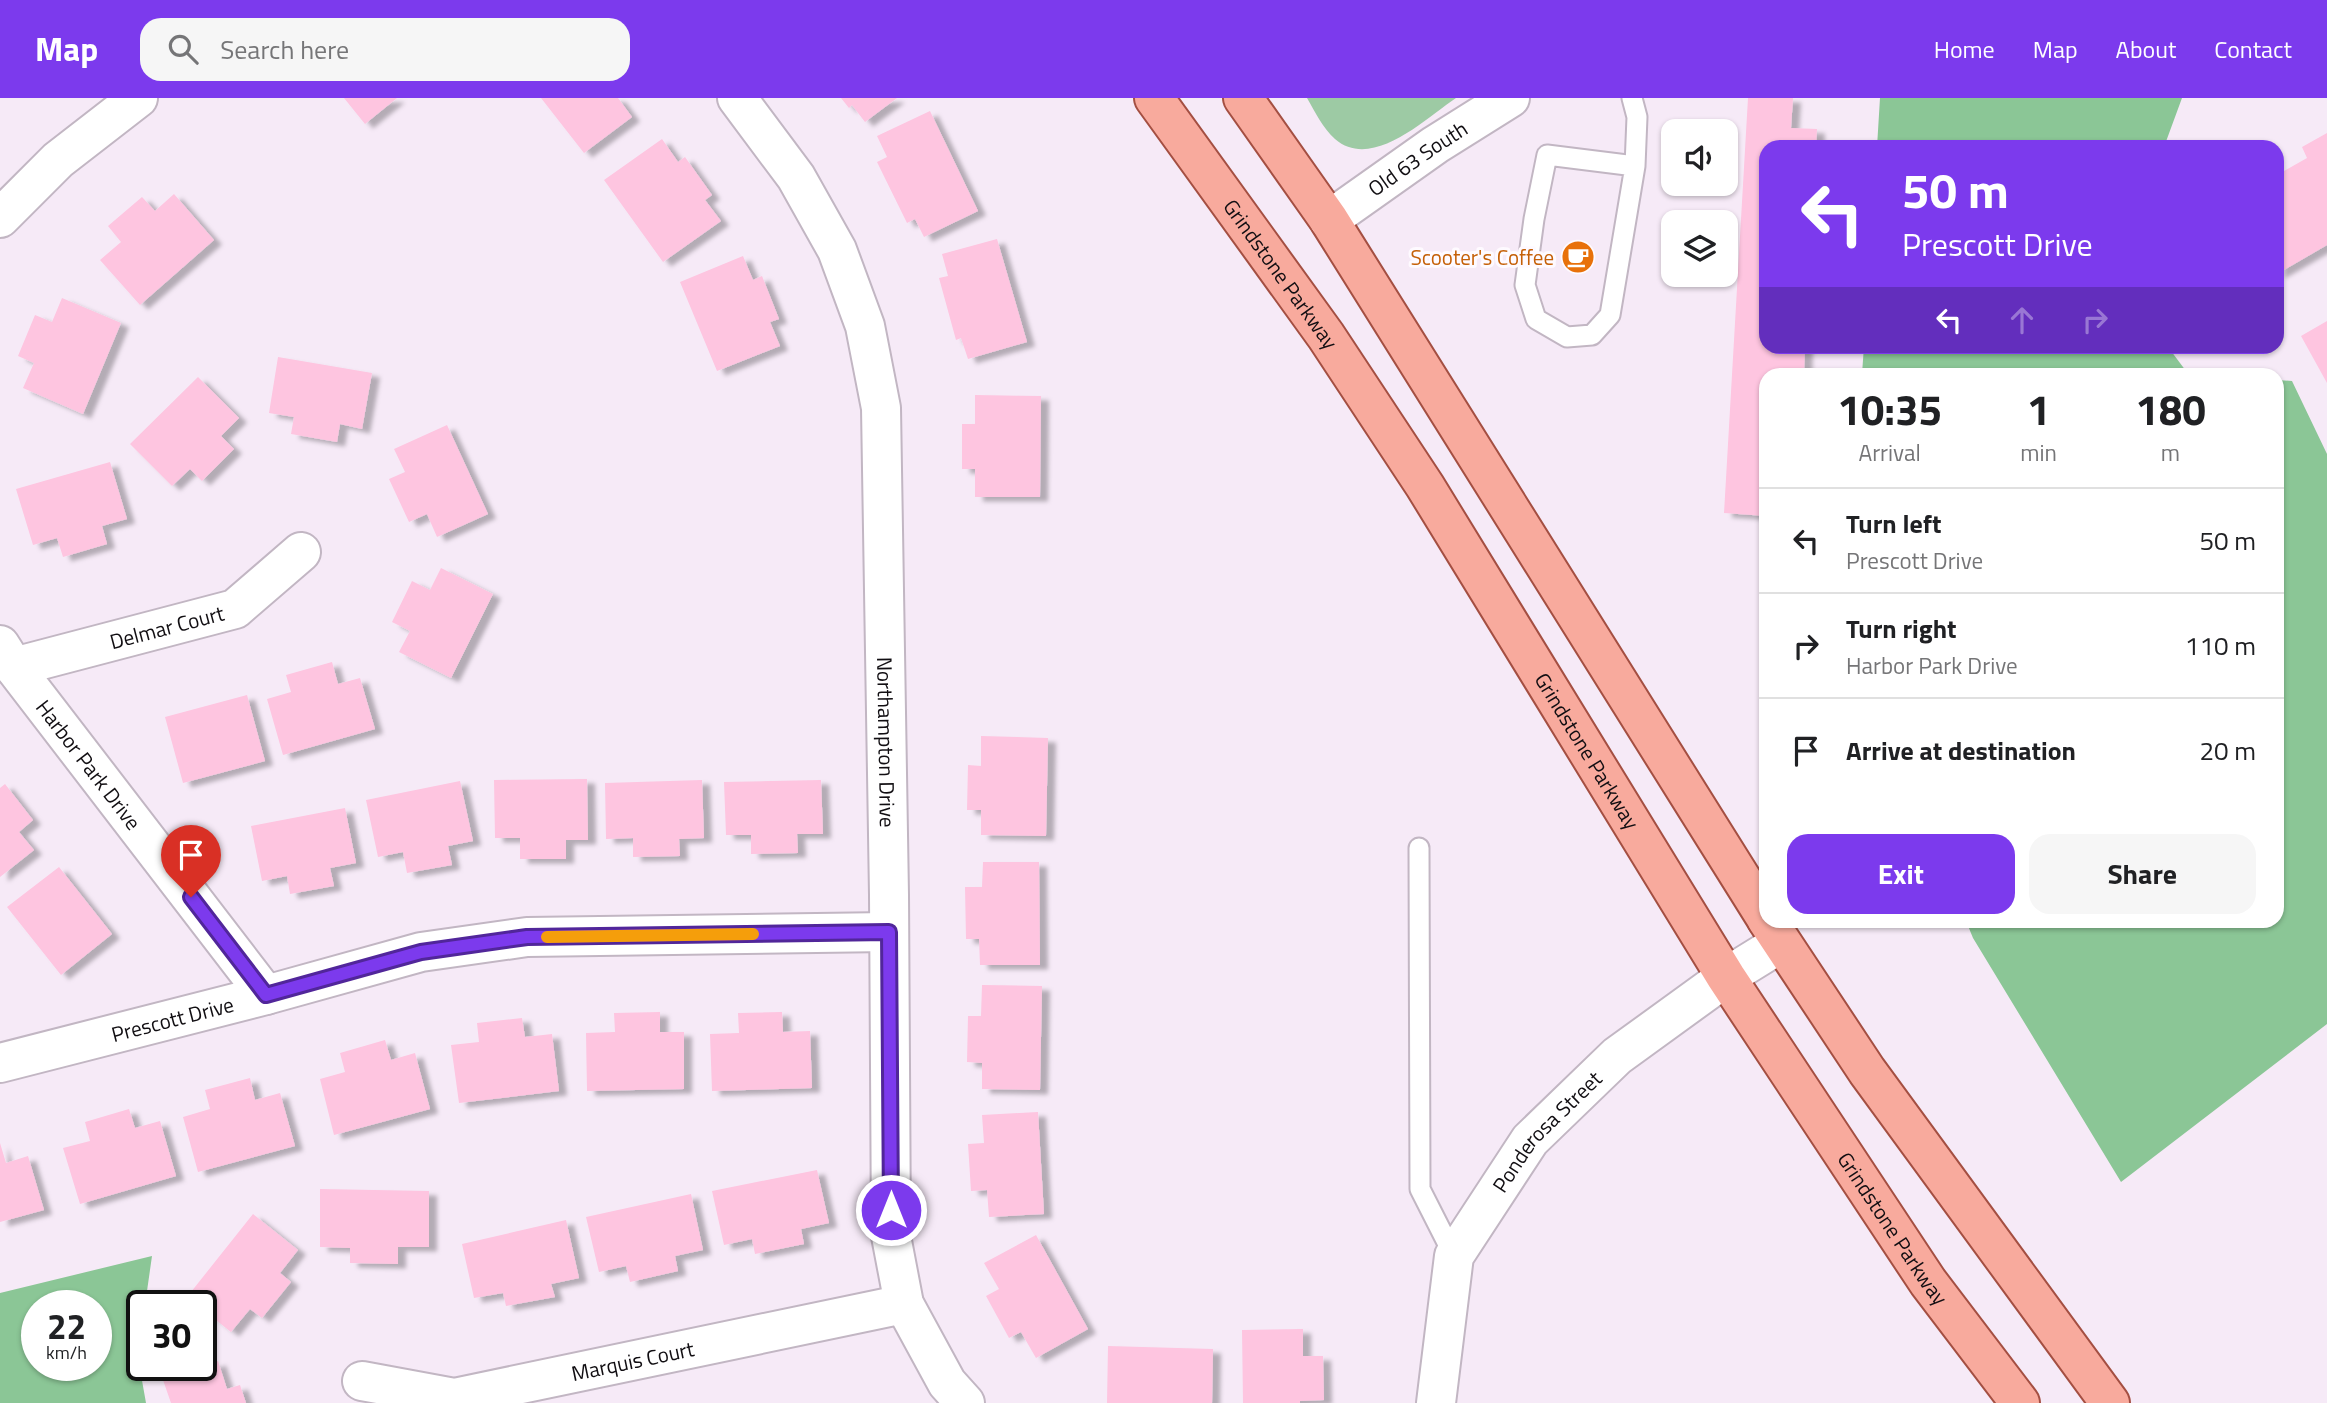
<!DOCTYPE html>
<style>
:root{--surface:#fff;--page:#f6f6f6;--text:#202124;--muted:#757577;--line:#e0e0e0;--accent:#7c3aed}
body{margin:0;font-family:"Titillium Web",sans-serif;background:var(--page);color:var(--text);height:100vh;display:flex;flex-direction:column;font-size:26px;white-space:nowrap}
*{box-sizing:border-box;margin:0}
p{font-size:23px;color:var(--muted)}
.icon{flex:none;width:38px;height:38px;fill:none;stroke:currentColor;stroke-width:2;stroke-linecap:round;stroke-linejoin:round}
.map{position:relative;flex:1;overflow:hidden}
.sheet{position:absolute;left:1759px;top:270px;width:525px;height:560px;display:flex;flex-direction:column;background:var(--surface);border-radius:21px;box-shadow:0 2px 5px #0004}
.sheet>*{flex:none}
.banner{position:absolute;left:1759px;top:42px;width:525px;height:214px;border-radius:21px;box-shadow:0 2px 5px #0004;background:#7c3aed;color:#fff;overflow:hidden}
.tools{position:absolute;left:1661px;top:21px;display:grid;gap:14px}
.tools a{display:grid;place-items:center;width:77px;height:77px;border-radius:14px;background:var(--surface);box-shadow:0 2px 5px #0004;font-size:35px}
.speed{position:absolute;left:21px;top:1192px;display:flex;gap:14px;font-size:35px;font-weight:700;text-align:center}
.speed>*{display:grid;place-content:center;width:91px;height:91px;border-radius:50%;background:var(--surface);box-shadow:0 2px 5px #0004;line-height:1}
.speed small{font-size:18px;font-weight:400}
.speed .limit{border:4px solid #111;border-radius:10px;background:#fff;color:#111}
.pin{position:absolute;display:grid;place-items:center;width:60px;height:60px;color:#fff;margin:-72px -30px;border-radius:50% 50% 50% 0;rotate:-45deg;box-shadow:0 0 7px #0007}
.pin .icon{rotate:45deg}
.me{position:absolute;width:77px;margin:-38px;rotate:0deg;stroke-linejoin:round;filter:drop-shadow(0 0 5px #0008)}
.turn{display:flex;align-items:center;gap:24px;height:147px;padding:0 28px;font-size:32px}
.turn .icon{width:91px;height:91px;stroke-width:2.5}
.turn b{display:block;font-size:49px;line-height:60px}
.lanes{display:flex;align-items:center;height:66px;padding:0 28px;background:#0003;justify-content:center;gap:35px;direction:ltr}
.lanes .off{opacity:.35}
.eta{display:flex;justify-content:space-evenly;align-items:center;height:119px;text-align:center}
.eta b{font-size:42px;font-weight:700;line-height:49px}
.cta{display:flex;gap:14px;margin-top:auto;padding:14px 28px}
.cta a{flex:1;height:80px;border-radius:21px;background:var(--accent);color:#fff;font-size:28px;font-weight:700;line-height:80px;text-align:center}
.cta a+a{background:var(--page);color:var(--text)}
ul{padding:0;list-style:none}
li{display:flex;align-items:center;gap:21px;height:105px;padding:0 28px;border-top:2px solid var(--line)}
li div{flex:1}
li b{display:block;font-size:26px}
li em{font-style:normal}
header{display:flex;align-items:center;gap:42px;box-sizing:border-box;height:98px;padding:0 35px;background:var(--accent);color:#fff}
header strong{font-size:33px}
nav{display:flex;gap:38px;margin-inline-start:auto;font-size:24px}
.search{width:490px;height:63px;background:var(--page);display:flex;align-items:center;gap:18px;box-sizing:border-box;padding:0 24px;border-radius:21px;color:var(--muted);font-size:26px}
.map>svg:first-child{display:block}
.green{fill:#9dcaa4}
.forest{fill:#8bc696;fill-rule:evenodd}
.building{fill:#fec5e0;filter:url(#shadow)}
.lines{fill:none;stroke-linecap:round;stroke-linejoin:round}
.service-casing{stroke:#c2b6c3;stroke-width:23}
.minor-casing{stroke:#c2b6c3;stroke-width:42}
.tertiary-casing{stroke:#c2b6c3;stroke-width:42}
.primary-casing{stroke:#a44f42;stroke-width:42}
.service{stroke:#fff;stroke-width:19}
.minor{stroke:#fff;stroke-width:38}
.tertiary{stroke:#fff;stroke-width:38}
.primary{stroke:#f8aa9d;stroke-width:38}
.route-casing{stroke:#51269a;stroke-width:18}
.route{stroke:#7c3aed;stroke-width:12}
.slow{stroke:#f59e0b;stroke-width:12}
.labels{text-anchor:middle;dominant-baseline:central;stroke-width:6;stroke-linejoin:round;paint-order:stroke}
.street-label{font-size:21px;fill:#110e12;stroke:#fefaff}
.food-label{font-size:21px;fill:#c56008;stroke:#fefaff;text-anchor:end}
</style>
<header>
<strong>Map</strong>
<div class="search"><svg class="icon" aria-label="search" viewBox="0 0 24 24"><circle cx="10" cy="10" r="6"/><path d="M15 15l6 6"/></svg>Search here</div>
<nav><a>Home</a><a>Map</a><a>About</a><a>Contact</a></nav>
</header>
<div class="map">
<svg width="2327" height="1305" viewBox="0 0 2327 1305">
<defs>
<filter id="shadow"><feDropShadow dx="8" dy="4.5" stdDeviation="2" flood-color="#0004"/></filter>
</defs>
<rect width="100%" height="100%" fill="#f6eaf7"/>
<!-- green -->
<path class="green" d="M1307 0H1456C1425 21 1372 73 1335 41 1323 30 1315 14 1307 0Z"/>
<!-- forest -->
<path class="forest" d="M1880 0H2182L2164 49H1877Z
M1864 248 2168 249 2186 273 2224 276H1862Z
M2277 282 2292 283 2327 356V926L2121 1084 1973 840 1966 823 2277 822Z
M152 1158 145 1207 142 1208V1232L138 1260 146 1305H0V1195ZM37 1208H96V1267H37Z"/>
<!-- building -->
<path class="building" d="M344 0H397L365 26Z
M541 0H618L632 19 584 55Z
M841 0H897L865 24 852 7 849 10Z
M1748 0H1793L1791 30 1817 31 1816 49H1766V248H1805L1804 276H1766V418L1724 415Z
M930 13 978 113 924 139 915 121 907 125 877 64 887 59 877 38Z
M2327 35V147L2277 176V77L2307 60 2302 49Z
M662 41 678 64 685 59 712 97 705 102 721 123 663 164 604 82Z
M174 96 214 142 140 207 100 162 121 144 108 128 142 99 155 113Z
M997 141 1027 244 968 261 961 240 956 242 939 180 948 178 942 156Z
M743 158 753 182 762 178 779 221 770 224 780 248 717 273 680 184Z
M62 200 121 225 83 316 23 290 34 265 18 258 35 217 52 224Z
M2327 223V285L2301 238Z
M278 259 372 275 362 331 340 326 337 344 291 336 294 319 269 315Z
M198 279 239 320 221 338 234 351 202 383 190 371 172 388 130 346Z
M975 297 1041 298 1040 399H975V371H962V326H975Z
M447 327 488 416 437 439 427 416 409 424 389 381 405 374 394 351Z
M110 364 127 421 102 428 107 446 63 459 57 440 33 447 16 391Z
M441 470 493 496 451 580 399 554 410 533 392 524 412 483 430 492Z
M332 564 338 586 360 580 375 631 283 657 267 601 291 594 286 577Z
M247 597 265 663 183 685 165 619Z
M981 638 1048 640 1046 738 981 737V712H967L968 667 981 668Z
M587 681 588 742H566V761H520V740H495L494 682Z
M702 682 704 740 679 741 680 758 633 759V740L606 741 605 685Z
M821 682 823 736H797L798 755 751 756V737H726L724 684Z
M460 683 473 743 448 748 452 767 407 775 403 754 378 759 366 702Z
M5 686 33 722 19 734 34 752 0 779V690Z
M345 710 356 765 330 770 334 788 290 796 287 778 262 783 251 728Z
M983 764H1039L1040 867H980L979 841H966L965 789H982Z
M59 769 112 836 61 877 7 809Z
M982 887 1042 888 1040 992 982 991V965L967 964 968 918H981Z
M660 914V934H684V991L587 993 586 935 615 934 614 915Z
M782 914 783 934 810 933 812 990 712 993 710 936 739 935 738 915Z
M522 920 525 939 552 936 559 993 459 1005 451 947 479 944 477 925Z
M385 942 391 962 415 955 430 1011 334 1037 320 981 345 974 340 955Z
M250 980 255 1002 280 995 295 1048 198 1074 183 1019 210 1011 205 992Z
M129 1011 135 1030 160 1023 176 1078 80 1106 63 1050 90 1043 85 1024Z
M1038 1014 1044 1116 989 1119 987 1092 971 1093 968 1046 984 1045 982 1017Z
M0 1045 6 1065 28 1058 44 1112 0 1124Z
M817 1072 829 1125 801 1131 804 1146 755 1156 752 1141 724 1147 712 1093Z
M320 1091 429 1093V1149H398V1166L350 1165V1150L320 1149Z
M691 1096 703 1152 675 1158 678 1173 630 1184 626 1168 599 1174 586 1119Z
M253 1116 298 1152 280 1175 291 1184 262 1220 250 1211 231 1234 201 1210V1208L187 1199Z
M566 1122 579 1180 551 1186 555 1199 506 1208 503 1195 474 1200 462 1146Z
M1036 1137 1088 1231 1036 1260 1021 1234 1009 1240 986 1198 999 1191 984 1165Z
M1303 1231V1258H1323L1324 1302 1300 1303V1305H1243L1242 1232Z
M1108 1248 1213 1251 1212 1305H1107Z
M218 1263 227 1291 240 1287 246 1305H171L163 1282Z"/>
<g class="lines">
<defs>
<path id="service" d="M1632 0 1637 19 1635 68 1610 217 1592 237 1567 239 1536 221 1525 187 1534 121 1547 57 1635 68
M1419 750 1420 1091 1454 1158"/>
<g id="minor">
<path id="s1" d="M737 0 796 79 837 152 865 228 881 310 889 797 891 1138 904 1206 947 1285 965 1305"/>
<path d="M0 120 58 62 138 0"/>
<path id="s2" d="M0 547 14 569 266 897"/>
<path id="s3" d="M14 569 235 511 301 454"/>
<path id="s4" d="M0 965 266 897 421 854 527 839 889 834"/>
<path id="s5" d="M362 1283 454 1300 904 1206"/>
</g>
<g id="tertiary">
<path id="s6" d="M1329 122 1435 47 1510 0"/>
<path id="s7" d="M1436 1305 1454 1158 1530 1042 1617 958 1726 879 1781 845"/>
</g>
<g id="primary">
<path id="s8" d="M1154 0 1326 238 1425 388 1726 879 1928 1184 2020 1305"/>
<path d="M1243 0 1329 122 1766 820"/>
<path d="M1767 822 1867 973 2110 1305"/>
</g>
</defs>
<!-- service casing -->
<use href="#service" class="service-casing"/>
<!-- minor casing -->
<use href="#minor" class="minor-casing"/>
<!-- tertiary casing -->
<use href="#tertiary" class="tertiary-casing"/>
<!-- primary casing -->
<use href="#primary" class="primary-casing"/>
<!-- service -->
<use href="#service" class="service"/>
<!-- minor -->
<use href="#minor" class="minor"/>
<!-- tertiary -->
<use href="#tertiary" class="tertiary"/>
<!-- primary -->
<use href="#primary" class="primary"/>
</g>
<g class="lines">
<defs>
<path id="route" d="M191 799 266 897 421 854 527 839 889 834 891 1112"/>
</defs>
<!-- route casing -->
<use href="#route" class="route-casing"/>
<!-- route -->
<use href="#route" class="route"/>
<!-- slow -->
<path class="slow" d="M547 839 753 836"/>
</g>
<!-- icons -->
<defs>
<symbol id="cafe-disc" viewBox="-11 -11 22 22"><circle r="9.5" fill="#e8710a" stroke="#fefaff"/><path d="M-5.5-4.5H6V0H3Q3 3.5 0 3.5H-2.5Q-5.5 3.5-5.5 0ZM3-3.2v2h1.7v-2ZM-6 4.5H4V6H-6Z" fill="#fff"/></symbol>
</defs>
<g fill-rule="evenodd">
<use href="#cafe-disc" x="1559" y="140" width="38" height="38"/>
</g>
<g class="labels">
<!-- street labels -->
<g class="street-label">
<text stroke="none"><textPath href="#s6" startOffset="108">Old 63 South</textPath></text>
<text stroke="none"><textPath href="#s8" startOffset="217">Grindstone Parkway</textPath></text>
<text stroke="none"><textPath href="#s3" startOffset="158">Delmar Court</textPath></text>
<text stroke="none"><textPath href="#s1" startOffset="681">Northampton Drive</textPath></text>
<text stroke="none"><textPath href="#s8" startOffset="784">Grindstone Parkway</textPath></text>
<text stroke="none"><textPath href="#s2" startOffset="149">Harbor Park Drive</textPath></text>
<text stroke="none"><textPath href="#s4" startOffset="178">Prescott Drive</textPath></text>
<text stroke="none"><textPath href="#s7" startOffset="304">Ponderosa Street</textPath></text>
<text stroke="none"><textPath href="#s8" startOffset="1351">Grindstone Parkway</textPath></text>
<text stroke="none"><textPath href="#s5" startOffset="276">Marquis Court</textPath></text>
</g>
<!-- food labels -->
<g class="food-label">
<text x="1554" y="159">Scooter's Coffee</text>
</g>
</g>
</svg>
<div class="tools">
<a><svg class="icon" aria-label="sound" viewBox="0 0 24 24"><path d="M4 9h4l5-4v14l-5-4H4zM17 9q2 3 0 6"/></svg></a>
<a><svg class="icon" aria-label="layers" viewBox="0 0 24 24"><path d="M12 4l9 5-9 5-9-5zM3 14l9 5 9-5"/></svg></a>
</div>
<div class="speed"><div>22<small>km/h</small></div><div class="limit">30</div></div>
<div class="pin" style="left:191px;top:799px;background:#d93025"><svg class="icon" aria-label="arrive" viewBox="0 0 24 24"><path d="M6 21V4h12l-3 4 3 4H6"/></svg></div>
<svg class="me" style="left:891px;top:1112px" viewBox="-20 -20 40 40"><circle r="17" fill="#7c3aed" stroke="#fff" stroke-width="3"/><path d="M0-11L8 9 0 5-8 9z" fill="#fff"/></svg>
<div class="banner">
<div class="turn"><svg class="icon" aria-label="left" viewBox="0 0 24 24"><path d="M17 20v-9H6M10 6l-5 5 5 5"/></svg><div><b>50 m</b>Prescott Drive</div></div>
<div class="lanes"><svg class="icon" aria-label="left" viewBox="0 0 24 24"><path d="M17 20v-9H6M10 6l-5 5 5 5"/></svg><svg class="icon off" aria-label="ahead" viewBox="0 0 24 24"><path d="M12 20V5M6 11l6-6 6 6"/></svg><svg class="icon off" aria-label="right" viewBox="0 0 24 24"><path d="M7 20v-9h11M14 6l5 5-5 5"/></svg></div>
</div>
<section class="sheet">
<div class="eta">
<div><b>10:35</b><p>Arrival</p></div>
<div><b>1</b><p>min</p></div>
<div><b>180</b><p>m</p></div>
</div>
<ul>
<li><svg class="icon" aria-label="left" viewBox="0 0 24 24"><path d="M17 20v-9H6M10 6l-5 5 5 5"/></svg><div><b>Turn left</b><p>Prescott Drive</p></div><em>50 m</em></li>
<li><svg class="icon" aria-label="right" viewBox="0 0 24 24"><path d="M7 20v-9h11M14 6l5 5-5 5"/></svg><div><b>Turn right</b><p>Harbor Park Drive</p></div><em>110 m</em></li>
<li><svg class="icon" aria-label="arrive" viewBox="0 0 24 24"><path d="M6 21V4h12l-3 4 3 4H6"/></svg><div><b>Arrive at destination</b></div><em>20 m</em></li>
</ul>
<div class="cta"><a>Exit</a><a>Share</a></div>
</section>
</div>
